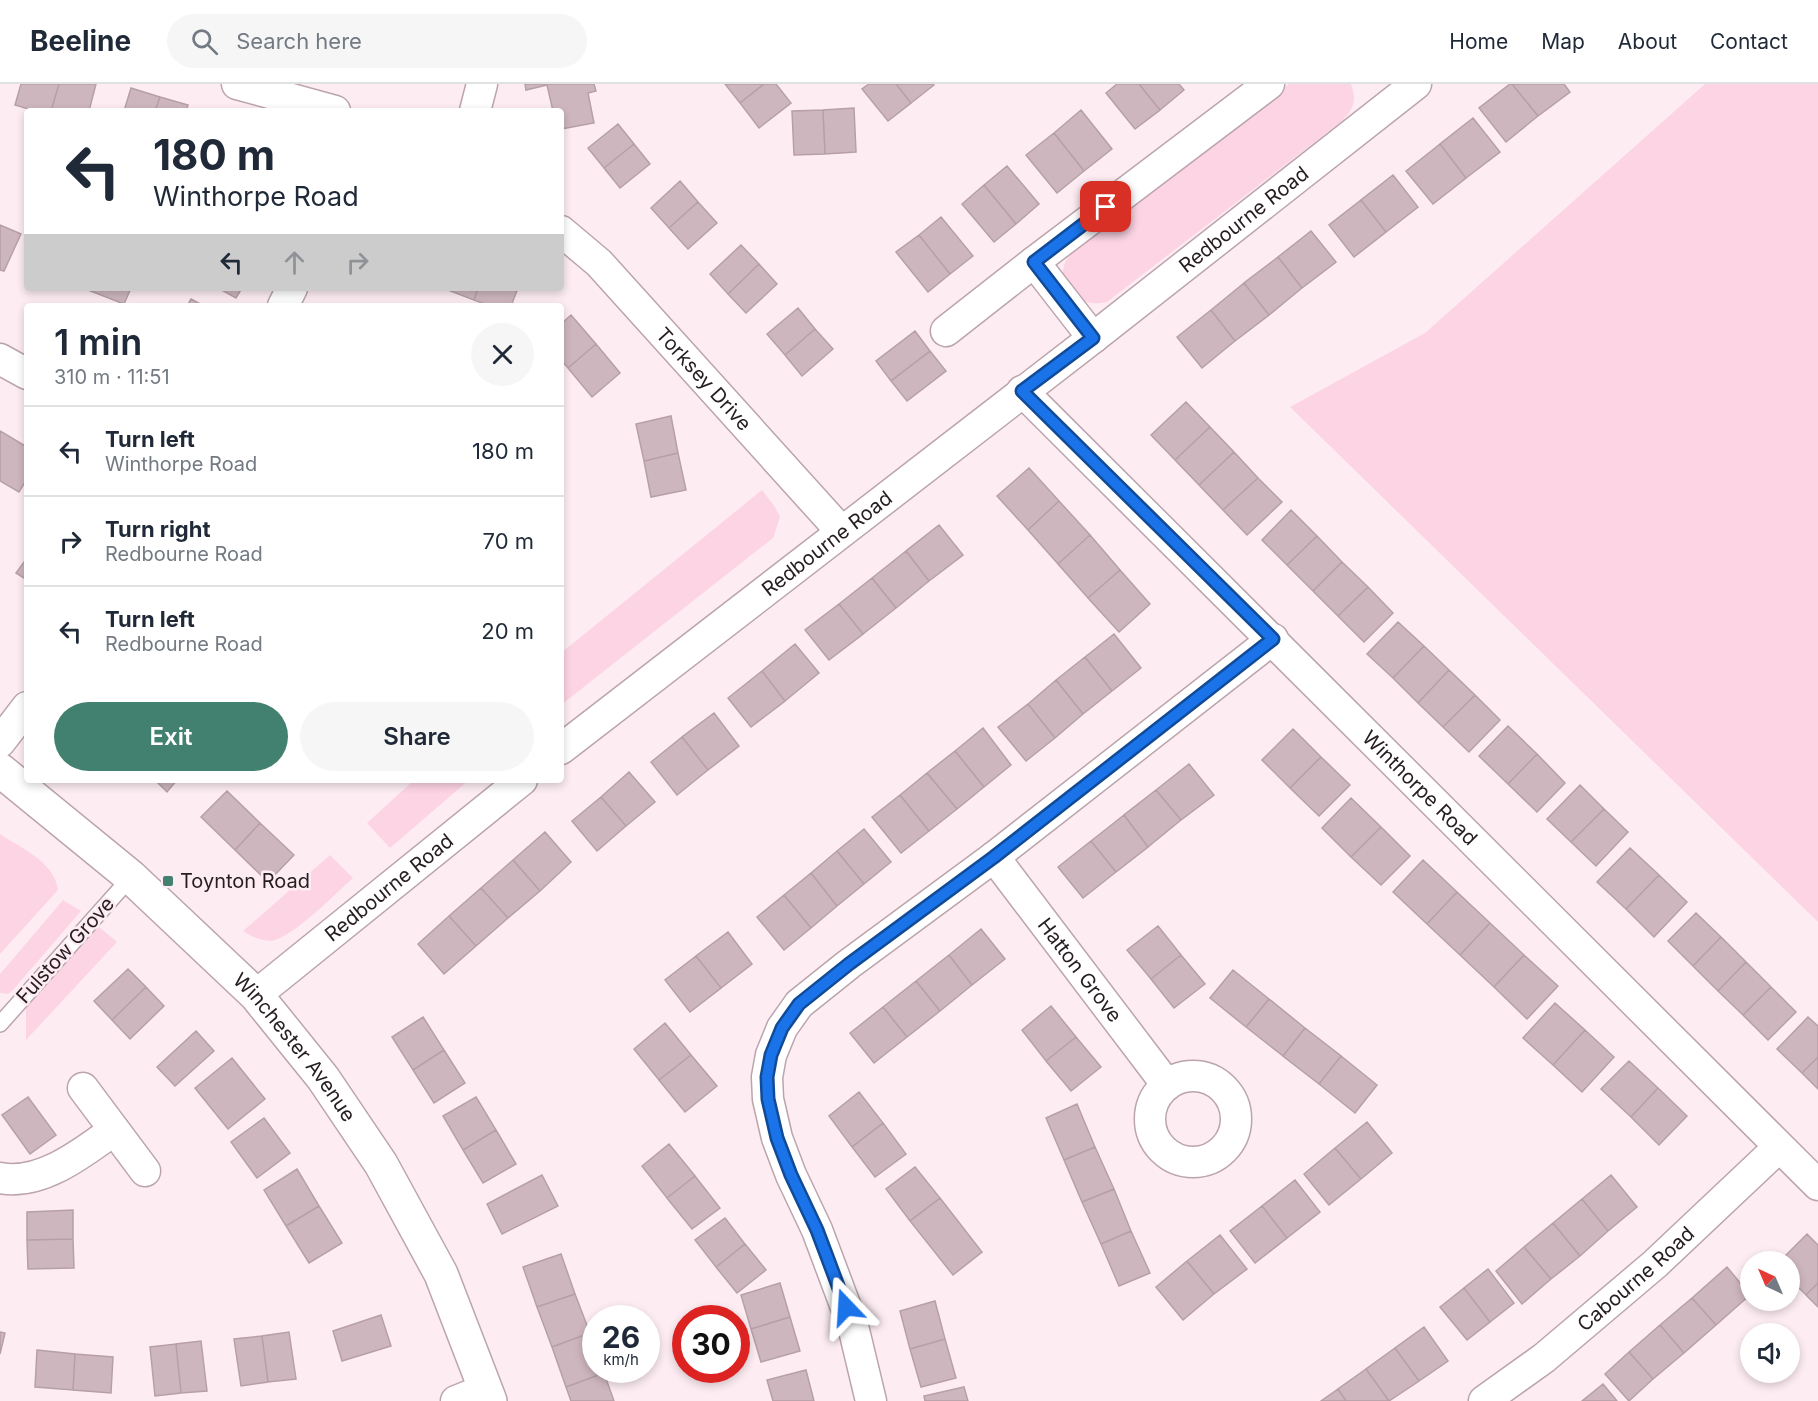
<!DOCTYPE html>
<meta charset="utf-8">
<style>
:root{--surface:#fff;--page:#f6f6f7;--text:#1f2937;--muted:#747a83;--line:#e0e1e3;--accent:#42816f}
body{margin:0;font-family:Inter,sans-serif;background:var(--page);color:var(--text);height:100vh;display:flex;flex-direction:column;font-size:22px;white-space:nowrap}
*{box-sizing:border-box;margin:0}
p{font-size:20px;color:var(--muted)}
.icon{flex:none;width:33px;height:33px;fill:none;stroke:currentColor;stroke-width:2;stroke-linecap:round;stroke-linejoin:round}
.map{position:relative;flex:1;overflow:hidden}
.details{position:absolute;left:24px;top:219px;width:540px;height:480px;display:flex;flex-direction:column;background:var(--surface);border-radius:6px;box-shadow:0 3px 9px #0003}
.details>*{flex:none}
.hud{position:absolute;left:24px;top:24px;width:540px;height:183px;border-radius:6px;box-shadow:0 3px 9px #0003;background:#fff;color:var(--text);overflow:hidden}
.needle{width:39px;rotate:316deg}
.controls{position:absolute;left:1740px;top:1167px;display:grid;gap:12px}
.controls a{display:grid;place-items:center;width:60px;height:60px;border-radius:50%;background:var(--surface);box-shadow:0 3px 9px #0003;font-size:30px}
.speed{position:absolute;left:582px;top:1221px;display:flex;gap:12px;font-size:30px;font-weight:700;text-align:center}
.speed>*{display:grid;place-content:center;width:78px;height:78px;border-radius:50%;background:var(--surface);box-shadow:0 3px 9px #0003;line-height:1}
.speed small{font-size:15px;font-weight:400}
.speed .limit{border:9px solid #d22;background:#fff;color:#111}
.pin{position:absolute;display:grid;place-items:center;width:51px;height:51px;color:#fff;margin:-26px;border-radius:12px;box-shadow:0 3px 9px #0006}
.me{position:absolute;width:66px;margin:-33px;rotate:340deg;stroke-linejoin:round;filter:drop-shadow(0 0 4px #0008)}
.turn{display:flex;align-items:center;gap:21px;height:126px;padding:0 30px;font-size:27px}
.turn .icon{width:78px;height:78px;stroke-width:2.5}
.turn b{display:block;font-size:42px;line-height:51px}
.lanes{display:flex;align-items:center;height:57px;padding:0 30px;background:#0003;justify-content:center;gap:30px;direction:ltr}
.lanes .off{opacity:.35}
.round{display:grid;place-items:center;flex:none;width:63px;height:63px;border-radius:32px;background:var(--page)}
.headline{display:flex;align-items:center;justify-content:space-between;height:102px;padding:0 30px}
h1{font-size:36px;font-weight:600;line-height:45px}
.button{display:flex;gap:12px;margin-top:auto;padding:12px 30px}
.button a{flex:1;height:69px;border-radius:36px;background:var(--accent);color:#fff;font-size:24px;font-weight:600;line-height:69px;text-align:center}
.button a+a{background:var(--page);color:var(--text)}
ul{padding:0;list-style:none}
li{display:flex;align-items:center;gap:18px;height:90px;padding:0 30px;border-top:2px solid var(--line)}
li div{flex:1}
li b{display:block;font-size:22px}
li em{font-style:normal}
header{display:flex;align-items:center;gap:36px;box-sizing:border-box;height:84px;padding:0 30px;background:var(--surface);border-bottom:2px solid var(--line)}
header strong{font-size:28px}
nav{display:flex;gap:33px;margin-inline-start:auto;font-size:21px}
.search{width:420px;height:54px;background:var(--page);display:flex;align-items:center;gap:15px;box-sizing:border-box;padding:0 21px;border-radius:33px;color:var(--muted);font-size:22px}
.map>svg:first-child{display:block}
.green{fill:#fdd4e4}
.building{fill:#ceb6bf;stroke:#b79fa8;stroke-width:1.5}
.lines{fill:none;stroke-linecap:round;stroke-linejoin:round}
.service-casing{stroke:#bca4ad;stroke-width:18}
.minor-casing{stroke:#bca4ad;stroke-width:33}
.tertiary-casing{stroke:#bca4ad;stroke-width:36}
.service{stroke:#fff;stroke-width:15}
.minor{stroke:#fff;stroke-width:30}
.tertiary{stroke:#fff;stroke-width:33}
.route-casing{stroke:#114b97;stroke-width:15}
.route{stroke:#1a73e8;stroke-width:10}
.poi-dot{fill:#42816f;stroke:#fdedf3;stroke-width:2}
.labels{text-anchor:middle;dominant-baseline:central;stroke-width:5;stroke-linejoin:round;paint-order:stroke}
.street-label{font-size:20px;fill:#261d21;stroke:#fdedf3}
.poi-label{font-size:20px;fill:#261d21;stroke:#fdedf3;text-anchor:start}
</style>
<header>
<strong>Beeline</strong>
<div class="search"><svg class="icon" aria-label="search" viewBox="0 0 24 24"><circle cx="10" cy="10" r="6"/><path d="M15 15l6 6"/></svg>Search here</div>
<nav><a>Home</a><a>Map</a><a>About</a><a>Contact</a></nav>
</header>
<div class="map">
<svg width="1818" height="1317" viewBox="0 0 1818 1317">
<rect width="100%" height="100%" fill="#fdedf3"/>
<!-- green -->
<path class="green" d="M1289 0H1351C1357 17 1354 24 1342 37L1107 218C1083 225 1055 204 1065 179 1068 171 1078 164 1084 158Z
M1705 0H1818V838L1290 323 1425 249Z
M762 406 775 423 780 433 773 454 561 621V569Z
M414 696H469L390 764 367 739Z
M0 750C21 764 55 778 58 806L0 870Z
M330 771 353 794C336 809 291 856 270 857 260 857 251 852 243 847Z
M63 816 81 827 13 906 8 910 0 909V890Z
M98 842 117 858 26 956V924Z"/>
<!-- building -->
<path class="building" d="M21 0H59L51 27H35L15 21Z
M59 0H96L89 27H51Z
M525 0H594L596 7 588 9 594 39 561 45V27H553L547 1 526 6Z
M725 0H764L740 19Z
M764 0H776L791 19 759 44 740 19Z
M869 0H896L911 19 888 37 862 5Z
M896 0H933L934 1 911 19Z
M1117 0H1139L1160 26 1135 45 1106 9Z
M1139 0H1179L1184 6 1160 26Z
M1510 0H1512L1538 32 1506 58 1479 24Z
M1512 0H1564L1570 8 1538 32Z
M131 4 160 13 155 27H124Z
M160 13 188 21 186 27H155Z
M854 24 856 68 825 70 823 26Z
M823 26 825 70 794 71 792 27Z
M1081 26 1112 65 1084 87 1054 49Z
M1473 34 1500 68 1466 94 1440 60Z
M618 40 634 60 604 84 588 64Z
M1054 49 1084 87 1057 109 1026 71Z
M634 60 650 80 620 104 604 84Z
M1440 60 1466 94 1433 120 1406 87Z
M1007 82 1039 120 1016 140 984 101Z
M1393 91 1418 123 1386 148 1361 116Z
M680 97 698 118 669 144 651 124Z
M984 101 1016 140 994 158 962 120Z
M1361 116 1386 148 1354 173 1329 141Z
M698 118 717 139 688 165 669 144Z
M941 133 973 172 950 190 919 151Z
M0 141 21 150 4 187 0 186Z
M1311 147 1336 178 1302 204 1278 173Z
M919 151 950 190 928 208 896 168Z
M741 161 759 180 728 210 710 190Z
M1278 173 1302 204 1269 231 1244 199Z
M759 180 777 200 746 229 728 210Z
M1244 199 1269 231 1235 257 1211 226Z
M83 204H131L124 220Z
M218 204H242L236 214Z
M443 204H478L474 216Z
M478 204H518L511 222H490L474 216Z
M191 215 204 222H187Z
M798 224 815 245 785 271 767 250Z
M1211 226 1235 257 1202 284 1177 253Z
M571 231 596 260 568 284 561 276V240Z
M815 245 833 265 802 292 785 271Z
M915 247 930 267 891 297 876 277Z
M596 260 620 289 592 313 568 284Z
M930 267 946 287 907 317 891 297Z
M1186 318 1210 343 1175 376 1151 351Z
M671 332 678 369 644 377 636 340Z
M1210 343 1234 368 1199 401 1175 376Z
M0 347 27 363V395L19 408 0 397Z
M1234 368 1258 394 1223 426 1199 401Z
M678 369 686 406 651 413 644 377Z
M1029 384 1059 417 1028 446 997 412Z
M1258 394 1282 418 1247 451 1223 426Z
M1059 417 1090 451 1058 480 1028 446Z
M1291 426 1317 452 1287 481 1262 456Z
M939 441 963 471 929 497 906 467Z
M1090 451 1120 486 1088 514 1058 480Z
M1317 452 1342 478 1313 507 1287 481Z
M906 467 929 497 896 524 872 494Z
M27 474V496L16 489Z
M1342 478 1368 503 1338 532 1313 507Z
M1120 486 1150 520 1119 548 1088 514Z
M872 494 896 524 863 550 839 520Z
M1368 503 1393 529 1364 558 1338 532Z
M839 520 863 550 829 576 805 546Z
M1398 538 1424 562 1393 594 1367 570Z
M1114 550 1141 584 1112 607 1085 573Z
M795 560 819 589 785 617 762 587Z
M1424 562 1449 586 1418 619 1393 594Z
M1085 573 1112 607 1083 630 1056 596Z
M1449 586 1475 611 1443 643 1418 619Z
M762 587 785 617 751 643 728 614Z
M1056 596 1083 630 1055 654 1028 620Z
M1475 611 1500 636 1469 668 1443 643Z
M1028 620 1055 654 1026 677 998 643Z
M714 629 739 662 708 686 682 653Z
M1508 642 1537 670 1508 700 1479 672Z
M983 644 1011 681 984 703 955 667Z
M1293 645 1321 673 1290 704 1262 676Z
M682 653 708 686 677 711 651 678Z
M955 667 984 703 957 725 927 689Z
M1537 670 1565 699 1537 728 1508 700Z
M1321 673 1350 701 1319 732 1290 704Z
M1189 680 1214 711 1181 736 1156 706Z
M629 688 655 718 626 742 601 713Z
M927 689 957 725 929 747 900 711Z
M155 696H177L167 708Z
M1580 701 1604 725 1571 758 1547 735Z
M1156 706 1181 736 1148 763 1124 731Z
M227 707 260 739 235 766 201 733Z
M900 711 929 747 901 769 872 733Z
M601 713 626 742 597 767 572 737Z
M1351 714 1381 743 1351 773 1322 744Z
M1604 725 1628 748 1596 782 1571 758Z
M1124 731 1148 763 1116 788 1091 757Z
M260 739 294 771 268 798 235 766Z
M1381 743 1410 772 1381 801 1351 773Z
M864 745 891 778 864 800 837 767Z
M545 748 571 778 540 807 513 776Z
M1091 757 1116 788 1083 814 1058 783Z
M1630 764 1659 791 1626 825 1597 798Z
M837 767 864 800 837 822 811 789Z
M513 776 540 807 508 834 481 804Z
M1423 776 1457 808 1427 840 1393 808Z
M811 789 837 822 811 844 784 811Z
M1659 791 1687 818 1654 853 1626 825Z
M481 804 508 834 476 862 449 832Z
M1457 808 1490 839 1460 871 1427 840Z
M784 811 811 844 784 866 757 833Z
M1696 829 1721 853 1693 882 1668 857Z
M449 832 476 862 444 890 418 860Z
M1490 839 1524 871 1494 903 1460 871Z
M1158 842 1181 871 1151 895 1127 866Z
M981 845 1005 875 972 901 949 871Z
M728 848 752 880 721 904 696 872Z
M1721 853 1746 878 1718 907 1693 882Z
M949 871 972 901 940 927 916 897Z
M1181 871 1205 900 1174 924 1151 895Z
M1524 871 1558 902 1527 935 1494 903Z
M696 872 721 904 690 928 665 896Z
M1746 878 1771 903 1743 931 1718 907Z
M128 885 146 903 112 936 94 917Z
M1233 886 1269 915 1246 943 1210 914Z
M916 897 940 927 907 953 883 923Z
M146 903 164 922 130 955 112 936Z
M1771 903 1796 928 1768 956 1743 931Z
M1269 915 1305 944 1283 972 1246 943Z
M1555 919 1585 946 1553 981 1523 954Z
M1051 922 1076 953 1046 977 1022 946Z
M883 923 907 953 874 979 850 949Z
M423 933 444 966 413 986 392 953Z
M1808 933 1818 942V973L1802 989 1777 965Z
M665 939 691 971 659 996 634 965Z
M1305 944 1341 972 1319 1000 1283 972Z
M1585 946 1614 973 1582 1008 1553 981Z
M196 947 214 967 175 1002 157 983Z
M1076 953 1101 983 1071 1007 1046 977Z
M444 966 465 999 434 1019 413 986Z
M691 971 717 1002 685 1028 659 996Z
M1341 972 1377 1001 1355 1029 1319 1000Z
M1818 973V1005L1802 989Z
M232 974 265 1015 228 1045 195 1004Z
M1629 977 1658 1004 1631 1033 1601 1005Z
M1658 1004 1687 1032 1659 1061 1631 1033Z
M859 1008 883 1039 852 1063 829 1032Z
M28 1013 56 1051 30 1070 2 1031Z
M476 1013 496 1046 463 1066 443 1032Z
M1077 1020 1095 1063 1064 1076 1046 1034Z
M264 1034 290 1069 257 1094 231 1058Z
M1367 1038 1392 1069 1361 1095 1335 1064Z
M883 1039 906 1070 875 1093 852 1063Z
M496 1046 516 1080 483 1099 463 1066Z
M669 1060 695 1092 667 1114 642 1082Z
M1095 1063 1114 1105 1082 1118 1064 1076Z
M1335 1064 1361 1095 1329 1121 1304 1090Z
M915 1083 940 1114 910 1137 886 1105Z
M297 1085 319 1122 286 1142 264 1106Z
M542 1091 558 1122 502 1150 487 1120Z
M1611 1091 1637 1123 1608 1147 1582 1115Z
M695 1092 720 1124 692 1145 667 1114Z
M1295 1096 1320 1128 1287 1154 1262 1122Z
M1114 1105 1131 1147 1101 1160 1082 1118Z
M940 1114 982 1168 953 1191 910 1137Z
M1582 1115 1608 1147 1580 1172 1553 1139Z
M319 1122 342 1159 309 1179 286 1142Z
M1262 1122 1287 1154 1255 1179 1230 1147Z
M73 1126V1155L27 1156V1128Z
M725 1134 745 1160 716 1183 695 1156Z
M1553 1139 1580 1172 1551 1195 1524 1163Z
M1131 1147 1150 1189 1119 1202 1101 1160Z
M1807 1150 1818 1161V1199L1806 1211 1790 1195V1178H1779Z
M1220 1151 1247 1185 1214 1210 1187 1177Z
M73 1155 74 1184 28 1185 27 1156Z
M745 1160 766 1186 737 1209 716 1183Z
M1524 1163 1551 1195 1522 1220 1496 1187Z
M561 1170 575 1210 537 1223 523 1183Z
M1187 1177 1214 1210 1183 1236 1156 1203Z
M1727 1183 1750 1211 1716 1241 1692 1214Z
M1488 1185 1514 1219 1490 1238 1464 1204Z
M780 1199 790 1233 751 1245 741 1211Z
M1818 1199V1223L1806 1211Z
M1464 1204 1490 1238 1467 1256 1440 1223Z
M575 1210 590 1249 552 1263 537 1223Z
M1692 1214 1716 1241 1684 1269 1660 1241Z
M935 1217 945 1255 910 1265 900 1227Z
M381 1231 391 1262 342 1277 333 1247Z
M790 1233 800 1267 761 1278 751 1245Z
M1660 1241 1684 1269 1653 1295 1629 1268Z
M1424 1243 1448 1277 1419 1297 1395 1264Z
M0 1248 5 1249 0 1270Z
M289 1248 296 1295 268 1298 262 1252Z
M590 1249 596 1266V1286H603L604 1289 566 1303 552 1263Z
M262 1252 268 1298 241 1302 234 1255Z
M945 1255 956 1294 921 1303 910 1265Z
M201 1257 207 1307 181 1309 176 1260Z
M176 1260 181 1309 155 1312 150 1263Z
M1395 1264 1419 1297 1389 1317 1366 1285Z
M37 1266 75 1270 73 1306 35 1303Z
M1629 1268 1653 1295 1629 1317 1605 1290Z
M75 1270 113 1273 111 1309 73 1306Z
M1366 1285 1389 1317H1346L1338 1305Z
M806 1286 814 1317H773L767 1296Z
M604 1289 614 1317H571L566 1303Z
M1603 1300 1617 1317H1582Z
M964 1303 968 1317H925L924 1312Z
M1338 1305 1346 1317H1321Z"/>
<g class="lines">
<defs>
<path id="service" d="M0 940 131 793"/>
<g id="minor">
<path d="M237 0 335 27"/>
<path d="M475 27 482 0"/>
<path id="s1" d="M561 147 599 179 841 447"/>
<path d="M1034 178 1093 254"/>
<path d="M283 222 292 204"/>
<path d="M946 247 1034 178 1269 0"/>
<path d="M0 275 27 290"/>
<path id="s2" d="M1022 307 1818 1101"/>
<path d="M0 658 27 623"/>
<path id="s3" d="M561 665 1093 254 1416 0"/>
<path id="s4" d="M994 773 1167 1001"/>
<path id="s5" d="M256 911 522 696"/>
<circle cx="1193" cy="1035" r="43"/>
<path d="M83 1004 145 1087"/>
<path d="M0 1094C41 1102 84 1068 114 1046"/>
<path d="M456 1317 486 1305"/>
<path d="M871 1317 853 1242 817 1146 791 1091 777 1054 768 1015 767 993 771 971 782 944 799 920 849 880 994 773 1273 555"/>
<path id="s6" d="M1484 1317 1544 1274 1655 1180 1779 1063"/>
</g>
<g id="tertiary">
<path id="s7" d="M0 686 131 793 256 911 323 994 381 1080 441 1190 490 1317"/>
</g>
</defs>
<!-- service casing -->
<use href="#service" class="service-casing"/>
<!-- minor casing -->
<use href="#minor" class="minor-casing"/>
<!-- tertiary casing -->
<use href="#tertiary" class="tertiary-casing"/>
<!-- service -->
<use href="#service" class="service"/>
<!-- minor -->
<use href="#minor" class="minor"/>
<!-- tertiary -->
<use href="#tertiary" class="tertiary"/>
</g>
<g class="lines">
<defs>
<path id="route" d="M846 1223 817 1146 791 1091 777 1054 768 1015 767 993 771 971 782 944 799 920 849 880 994 773 1273 555 1022 307 1093 254 1034 178 1106 123"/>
</defs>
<!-- route casing -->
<use href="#route" class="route-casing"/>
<!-- route -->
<use href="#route" class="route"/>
</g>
<!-- markers -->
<rect class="poi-dot" x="162" y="791" width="12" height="12" rx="3"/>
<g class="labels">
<!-- street labels -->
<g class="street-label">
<text stroke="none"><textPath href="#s3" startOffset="864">Redbourne Road</textPath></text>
<text stroke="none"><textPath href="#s1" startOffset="206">Torksey Drive</textPath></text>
<text stroke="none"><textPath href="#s3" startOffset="336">Redbourne Road</textPath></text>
<text stroke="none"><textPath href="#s2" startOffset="562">Winthorpe Road</textPath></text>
<text stroke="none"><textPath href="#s5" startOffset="171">Redbourne Road</textPath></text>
<text transform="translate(65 866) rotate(-48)">Fulstow Grove</text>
<text stroke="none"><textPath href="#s4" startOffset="142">Hatton Grove</textPath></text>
<text stroke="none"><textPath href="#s7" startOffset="406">Winchester Avenue</textPath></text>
<text stroke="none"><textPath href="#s6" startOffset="195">Cabourne Road</textPath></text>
</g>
<!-- poi labels -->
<g class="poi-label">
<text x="180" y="797">Toynton Road</text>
</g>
</g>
</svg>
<div class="controls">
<a><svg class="needle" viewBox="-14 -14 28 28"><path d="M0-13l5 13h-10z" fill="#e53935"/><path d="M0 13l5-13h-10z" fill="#747a83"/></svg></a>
<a><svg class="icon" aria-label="sound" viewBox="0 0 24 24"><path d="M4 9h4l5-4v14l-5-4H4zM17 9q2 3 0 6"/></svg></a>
</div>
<div class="speed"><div>26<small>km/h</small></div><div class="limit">30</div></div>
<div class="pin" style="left:1106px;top:123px;background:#d93025"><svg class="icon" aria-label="arrive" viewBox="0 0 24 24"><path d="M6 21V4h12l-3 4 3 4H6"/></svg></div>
<svg class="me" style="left:846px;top:1223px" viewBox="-20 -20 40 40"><path d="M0-17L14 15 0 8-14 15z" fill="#1a73e8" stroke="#fff" stroke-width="4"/></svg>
<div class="hud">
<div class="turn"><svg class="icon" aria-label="left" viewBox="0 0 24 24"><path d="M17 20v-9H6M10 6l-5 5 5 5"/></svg><div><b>180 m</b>Winthorpe Road</div></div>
<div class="lanes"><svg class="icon" aria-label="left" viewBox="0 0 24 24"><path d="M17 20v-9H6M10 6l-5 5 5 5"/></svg><svg class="icon off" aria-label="ahead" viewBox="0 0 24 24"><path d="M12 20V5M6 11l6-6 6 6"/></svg><svg class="icon off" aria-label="right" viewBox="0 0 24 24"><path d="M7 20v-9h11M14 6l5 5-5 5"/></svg></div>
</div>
<section class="details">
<div class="headline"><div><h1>1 min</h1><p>310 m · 11:51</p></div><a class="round"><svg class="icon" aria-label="close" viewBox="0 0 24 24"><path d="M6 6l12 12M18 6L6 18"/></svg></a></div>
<ul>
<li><svg class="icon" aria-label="left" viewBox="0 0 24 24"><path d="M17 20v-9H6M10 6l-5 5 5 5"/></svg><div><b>Turn left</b><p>Winthorpe Road</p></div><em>180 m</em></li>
<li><svg class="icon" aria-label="right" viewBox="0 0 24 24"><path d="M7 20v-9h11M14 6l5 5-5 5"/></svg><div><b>Turn right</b><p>Redbourne Road</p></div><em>70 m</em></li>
<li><svg class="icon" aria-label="left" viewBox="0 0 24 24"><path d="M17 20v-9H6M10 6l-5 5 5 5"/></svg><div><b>Turn left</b><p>Redbourne Road</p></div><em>20 m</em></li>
</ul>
<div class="button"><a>Exit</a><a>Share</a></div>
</section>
</div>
